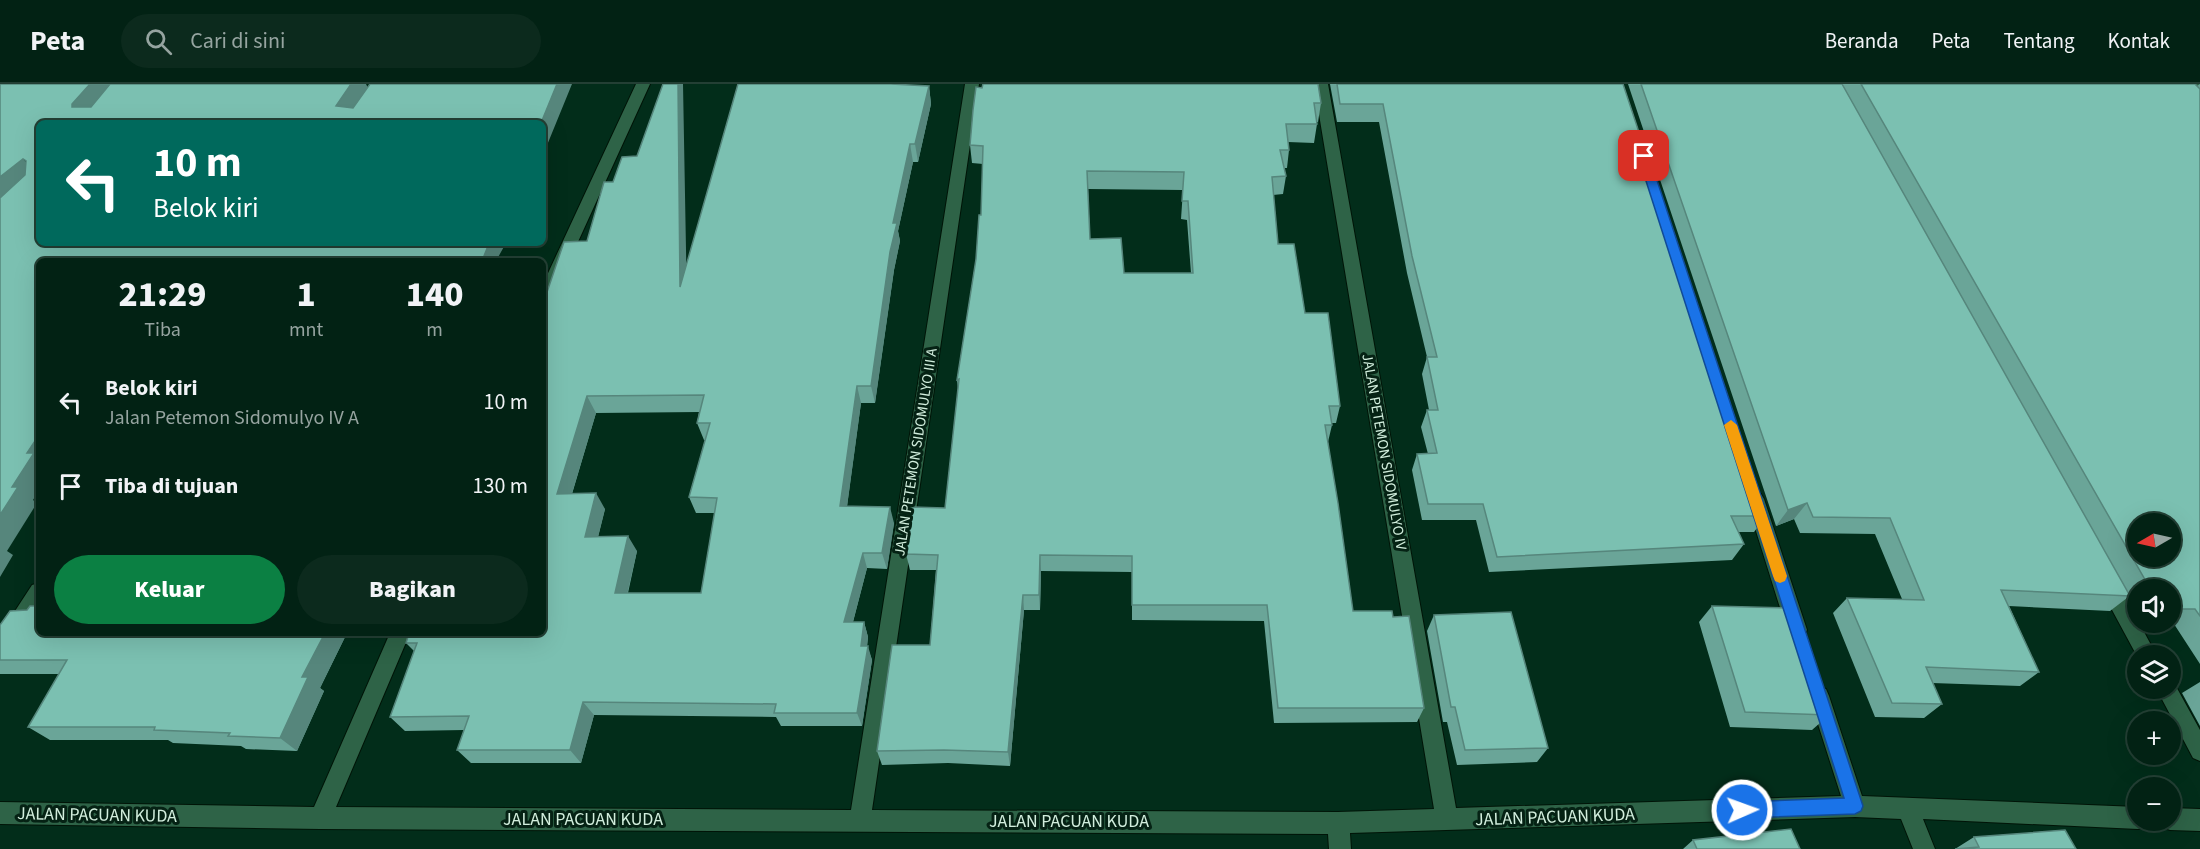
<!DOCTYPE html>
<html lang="id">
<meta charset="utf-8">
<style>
:root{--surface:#022214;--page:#0c2a1d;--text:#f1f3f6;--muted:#96a4a0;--line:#233f34;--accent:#0b8043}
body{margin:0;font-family:"Source Sans 3",sans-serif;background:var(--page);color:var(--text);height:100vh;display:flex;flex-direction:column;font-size:22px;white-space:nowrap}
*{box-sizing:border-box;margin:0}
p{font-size:20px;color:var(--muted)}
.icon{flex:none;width:33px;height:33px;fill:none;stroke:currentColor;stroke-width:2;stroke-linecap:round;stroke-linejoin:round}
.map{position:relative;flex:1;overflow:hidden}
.sheet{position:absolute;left:36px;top:174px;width:510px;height:378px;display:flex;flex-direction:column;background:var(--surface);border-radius:9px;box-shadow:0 6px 24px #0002,0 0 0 2px var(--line)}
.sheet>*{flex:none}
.guide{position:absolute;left:36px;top:36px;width:510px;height:126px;border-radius:9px;box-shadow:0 6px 24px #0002,0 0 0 2px var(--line);background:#00695c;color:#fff;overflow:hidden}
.needle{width:39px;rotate:261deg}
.fabs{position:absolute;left:2127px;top:429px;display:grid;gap:12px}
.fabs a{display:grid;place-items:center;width:54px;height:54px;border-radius:50%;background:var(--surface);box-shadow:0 6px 24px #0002,0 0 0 2px var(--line);font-size:30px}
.pin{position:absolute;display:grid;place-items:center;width:51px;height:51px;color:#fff;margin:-26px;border-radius:12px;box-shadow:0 3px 9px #0006}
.me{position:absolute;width:66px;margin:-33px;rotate:88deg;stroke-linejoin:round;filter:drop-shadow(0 0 4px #0008)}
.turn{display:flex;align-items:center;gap:21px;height:126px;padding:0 18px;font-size:27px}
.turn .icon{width:78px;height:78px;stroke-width:2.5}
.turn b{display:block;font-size:42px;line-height:51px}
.eta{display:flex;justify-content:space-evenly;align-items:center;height:102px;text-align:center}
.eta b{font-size:36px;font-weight:800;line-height:42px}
.cta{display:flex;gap:12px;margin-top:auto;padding:12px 18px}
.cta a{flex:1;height:69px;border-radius:36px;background:var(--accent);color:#fff;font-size:24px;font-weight:800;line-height:69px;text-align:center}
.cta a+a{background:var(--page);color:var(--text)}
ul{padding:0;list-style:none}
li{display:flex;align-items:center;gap:18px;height:84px;padding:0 18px}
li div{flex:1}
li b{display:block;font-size:22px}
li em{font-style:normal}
header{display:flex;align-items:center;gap:36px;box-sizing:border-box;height:84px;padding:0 30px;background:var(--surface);border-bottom:2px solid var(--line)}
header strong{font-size:28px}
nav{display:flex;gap:33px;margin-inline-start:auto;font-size:21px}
.search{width:420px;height:54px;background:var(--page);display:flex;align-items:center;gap:15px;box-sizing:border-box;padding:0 21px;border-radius:33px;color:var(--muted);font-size:22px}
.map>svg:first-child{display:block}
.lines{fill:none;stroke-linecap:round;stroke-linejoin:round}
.minor-casing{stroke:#001407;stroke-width:2}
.minor{fill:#2e6347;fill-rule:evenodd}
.wall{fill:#6aa598;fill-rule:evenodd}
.shaded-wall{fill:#56867c}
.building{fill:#7bc0b1;stroke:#56867c;stroke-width:1.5;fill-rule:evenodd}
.route{fill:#1a73e8;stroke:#114b97;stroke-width:1.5}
.slow{fill:#f59e0b}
.labels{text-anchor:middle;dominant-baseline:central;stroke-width:6;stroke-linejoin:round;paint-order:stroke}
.street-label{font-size:15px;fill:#d2eedd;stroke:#052214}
.near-street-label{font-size:18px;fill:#d2eedd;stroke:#052214}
</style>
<header>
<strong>Peta</strong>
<div class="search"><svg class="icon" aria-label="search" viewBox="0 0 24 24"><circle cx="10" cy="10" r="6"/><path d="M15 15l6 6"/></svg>Cari di sini</div>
<nav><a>Beranda</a><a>Peta</a><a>Tentang</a><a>Kontak</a></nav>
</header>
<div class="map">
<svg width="2200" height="765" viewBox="0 0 2200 765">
<rect width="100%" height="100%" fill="#022d1a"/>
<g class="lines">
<defs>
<path id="minor" d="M636 0H650L551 217 549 221 543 223V200Z
M965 0H979L872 726 1338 728 1434 725 1314 0H1328L1456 724 1841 712 1809 612 1812 605 1819 603 1826 605 1829 612 1862 712 2138 723V736H2148L2146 742 2138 745 1923 735 1935 765H1913L1901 735 1855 733 1350 749 1351 765H1329L1328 750 320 745 0 740V718L314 723 390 549H410L336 723 851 726Z
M2144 0H2200V5L2151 4Z
M1755 408 1761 410 1764 415 1807 546 1804 552 1797 555 1790 552 1787 546 1746 415 1749 410Z
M2108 492 2115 494 2157 572H2138V574L2098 500 2101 494Z
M39 499V524L7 573 0 576V550L32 501Z
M2170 596 2173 597 2200 646V677L2193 674 2156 604H2170Z
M2170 724 2200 725V747L2170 746 2162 743 2160 736H2170Z"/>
</defs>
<!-- minor casing -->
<use href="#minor" class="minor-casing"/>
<!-- minor -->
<use href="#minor" class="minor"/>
</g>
<!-- wall -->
<path class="wall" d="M1330 0H1623L1766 432 1754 448H1738L1744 460 1732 476 1489 488 1476 436H1422L1412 386 1417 370H1428L1421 343 1427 326H1429L1422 290 1427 273 1407 189 1379 38H1337Z
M1628 0H2195L2197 2 2200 0V580L2174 540H2147L2146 538H2170V506H2138V527H2135L2127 514 2110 527 2009 522 2039 588 2020 602 1932 599 1942 620 1924 634 1875 633 1833 529 1847 514 1902 515 1875 450 1800 449 1794 435 1776 442Z
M929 2 931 20 918 78H913L898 147 900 157 894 186 875 319H861L847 422 894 439 887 485 867 484 853 538H864L868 553 867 562 872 576 862 642H781L776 633 594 631 581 679H471L457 666 464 646 405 647 390 633 414 567 406 559 543 549V220L686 182ZM699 328 697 339 704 356H705L689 413 696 429H715L701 509H628L637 467 598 453 605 425 572 410 596 329Z
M982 4 1321 19 1318 38H1317V40L1314 59 1288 58 1289 66 1287 84H1284L1286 92 1283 110 1273 111 1278 160 1340 322 1336 339H1332V341L1328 358 1353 527 1393 533 1424 624 1417 638 1274 639 1264 537 1132 536V488L1041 487 1040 526H1024L1010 682 948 679 882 681 877 667 930 561 936 486H910L906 470 945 424 958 305 957 296 976 175 981 131 983 80 972 79 970 61ZM1088 105 1183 106 1181 135 1187 136 1191 189H1124L1090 155Z
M1712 522 1829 631 1812 646 1730 643 1699 538Z
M1434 531 1548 664 1537 678 1457 681 1447 638H1443L1427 547Z
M0 540 39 549H347L320 604 324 607 297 667 246 665 241 662 173 659 168 656H50L28 643 59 590H0Z
M2200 598V642L2182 609Z
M1974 753 2076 765H1955Z
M1693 756 1800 765H1683Z"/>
<!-- shaded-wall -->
<path class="shaded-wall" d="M90 0H118L86 38 72 23V20Z
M351 0H366L369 6 347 39 336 22Z
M557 0H572L543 71V39H541Z
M678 0H683L687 221 680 203Z
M929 2 931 20 918 78 915 60Z
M910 60 913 78 898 147 900 157 894 186 875 319 871 302 893 139Z
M23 75 38 92 0 123V93Z
M487 159H506L496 177H482L486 162Z
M857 302 861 319 845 438 840 422Z
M587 312 596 329 567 426 557 410Z
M39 351V406L33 416 37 419 7 467 13 471 0 493V431L27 369Z
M596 409 605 425 594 469 585 453Z
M1807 419 1794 435 1776 442 1788 426Z
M890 423 894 439 887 485 882 469Z
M628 452 637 467 624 524 615 509Z
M863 469 867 484 849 553 844 538Z
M1040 471 1041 487 1040 526 1039 511Z
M1023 511 1024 526 1010 682 1008 668Z
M864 538 868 553 866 573 868 562 872 576 862 642 857 629 861 562Z
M325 549H347L320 604 324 607 297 667 280 654 302 593Z
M583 618 594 631 581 679 570 666Z"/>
<!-- building -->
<path class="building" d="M0 0H90L72 20V23H91L110 0H351L336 22 353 24 370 0H557L541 39H39V159H238L240 162 269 159H487L486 162H488L482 177H39V351L27 369H34L12 403H18L0 431V114L25 91 26 77 23 75 0 93Z
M663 0H678L680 203 738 0H891L929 2 915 60H910L893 139H897L890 168 871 302H857L840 422 890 423 882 469H863L844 538H864L861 562H868L857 629H774L776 620 583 618 570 666H457L469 632 390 633 417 559H406L409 549H543V220L564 158 587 157 604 98H613L622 73 637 72ZM704 311 697 339H710L689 413 717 414 701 509H615L628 452 585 453 596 409 557 410 587 312Z
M983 0H1318L1321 19H1314L1317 40H1286L1289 66H1280L1286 92 1272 93 1278 160H1294L1305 229H1328L1340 322H1329L1332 341H1325L1338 419 1353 527H1392L1393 533 1409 532 1424 624H1278L1267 521H1132V472L1040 471 1039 511H1023L1008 668 944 666 877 667 892 561H930L938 471 906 470 913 423 945 424 959 295 957 296 976 175 979 131H981L983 62 970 61 973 26 976 3 982 4ZM1087 87 1184 88 1182 117H1188L1193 189H1124L1121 154 1090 155Z
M1337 0H1623L1766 432H1731L1744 460 1497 473 1483 420H1428L1417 370 1437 369 1427 326H1438L1427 273H1437L1412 172 1383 20H1340Z
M1641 0H1842L2130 512 2001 506 2039 588 1926 583 1942 620 1892 619 1847 514 1924 516 1890 434 1813 433 1807 419 1788 426Z
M1861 0H2195L2200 5V532L2195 525H2170V506H2151ZM2138 440H2170V472H2138Z
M39 519V549H325L302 593H308L280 654 228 652 230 649 154 646 155 643H28L67 576H0V541L10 527 27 526 30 522H37Z
M1712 522 1791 524 1829 631 1745 628Z
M1511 528 1548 664 1465 666 1455 623H1451L1434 531Z
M1791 745 1800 765H1697L1693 756Z
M2065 746 2076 765H1955L1979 763 1974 753Z"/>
<!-- route -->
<path class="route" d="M1644 68 1649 72 1863 722 1861 727 1855 730 1742 734 1736 732 1733 726 1736 720 1742 718 1844 714 1638 72Z"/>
<!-- slow -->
<path class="slow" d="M1731 336 1737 341 1787 492 1785 497 1780 499 1775 497 1773 492 1724 341Z"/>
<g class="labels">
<!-- street labels -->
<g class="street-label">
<text transform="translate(916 368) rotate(-81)">JALAN PETEMON SIDOMULYO III A</text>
<text transform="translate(1384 368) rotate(80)">JALAN PETEMON SIDOMULYO IV</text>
</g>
<!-- near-street labels -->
<g class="near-street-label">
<text transform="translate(97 731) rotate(1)">JALAN PACUAN KUDA</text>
<text transform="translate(1555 733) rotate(-2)">JALAN PACUAN KUDA</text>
<text x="583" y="735">JALAN PACUAN KUDA</text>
<text x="1069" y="737">JALAN PACUAN KUDA</text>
</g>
</g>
</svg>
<div class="fabs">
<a><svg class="needle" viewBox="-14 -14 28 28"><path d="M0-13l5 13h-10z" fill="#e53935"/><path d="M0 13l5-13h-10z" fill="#96a4a0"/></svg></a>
<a><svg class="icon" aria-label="sound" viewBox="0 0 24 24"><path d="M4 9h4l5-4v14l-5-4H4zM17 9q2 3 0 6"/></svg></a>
<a><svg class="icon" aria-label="layers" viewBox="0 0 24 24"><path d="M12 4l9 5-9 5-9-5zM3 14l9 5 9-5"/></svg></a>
<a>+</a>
<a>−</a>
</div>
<div class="pin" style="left:1644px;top:72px;background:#d93025"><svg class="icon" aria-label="arrive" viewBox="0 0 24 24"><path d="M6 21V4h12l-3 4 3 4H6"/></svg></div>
<svg class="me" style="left:1742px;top:726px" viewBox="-20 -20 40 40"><circle r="17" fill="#1a73e8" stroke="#fff" stroke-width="3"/><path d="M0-11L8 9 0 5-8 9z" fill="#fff"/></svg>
<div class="guide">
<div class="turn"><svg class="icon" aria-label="left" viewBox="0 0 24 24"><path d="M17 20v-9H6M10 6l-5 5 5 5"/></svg><div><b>10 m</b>Belok kiri</div></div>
</div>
<section class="sheet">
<div class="eta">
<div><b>21:29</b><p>Tiba</p></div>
<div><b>1</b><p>mnt</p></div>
<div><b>140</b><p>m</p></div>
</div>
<ul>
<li><svg class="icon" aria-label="left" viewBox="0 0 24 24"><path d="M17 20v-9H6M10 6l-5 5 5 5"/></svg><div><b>Belok kiri</b><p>Jalan Petemon Sidomulyo IV A</p></div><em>10 m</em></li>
<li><svg class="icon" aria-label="arrive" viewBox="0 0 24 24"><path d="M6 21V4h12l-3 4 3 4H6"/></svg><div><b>Tiba di tujuan</b></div><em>130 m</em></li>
</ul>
<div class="cta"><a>Keluar</a><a>Bagikan</a></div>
</section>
</div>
